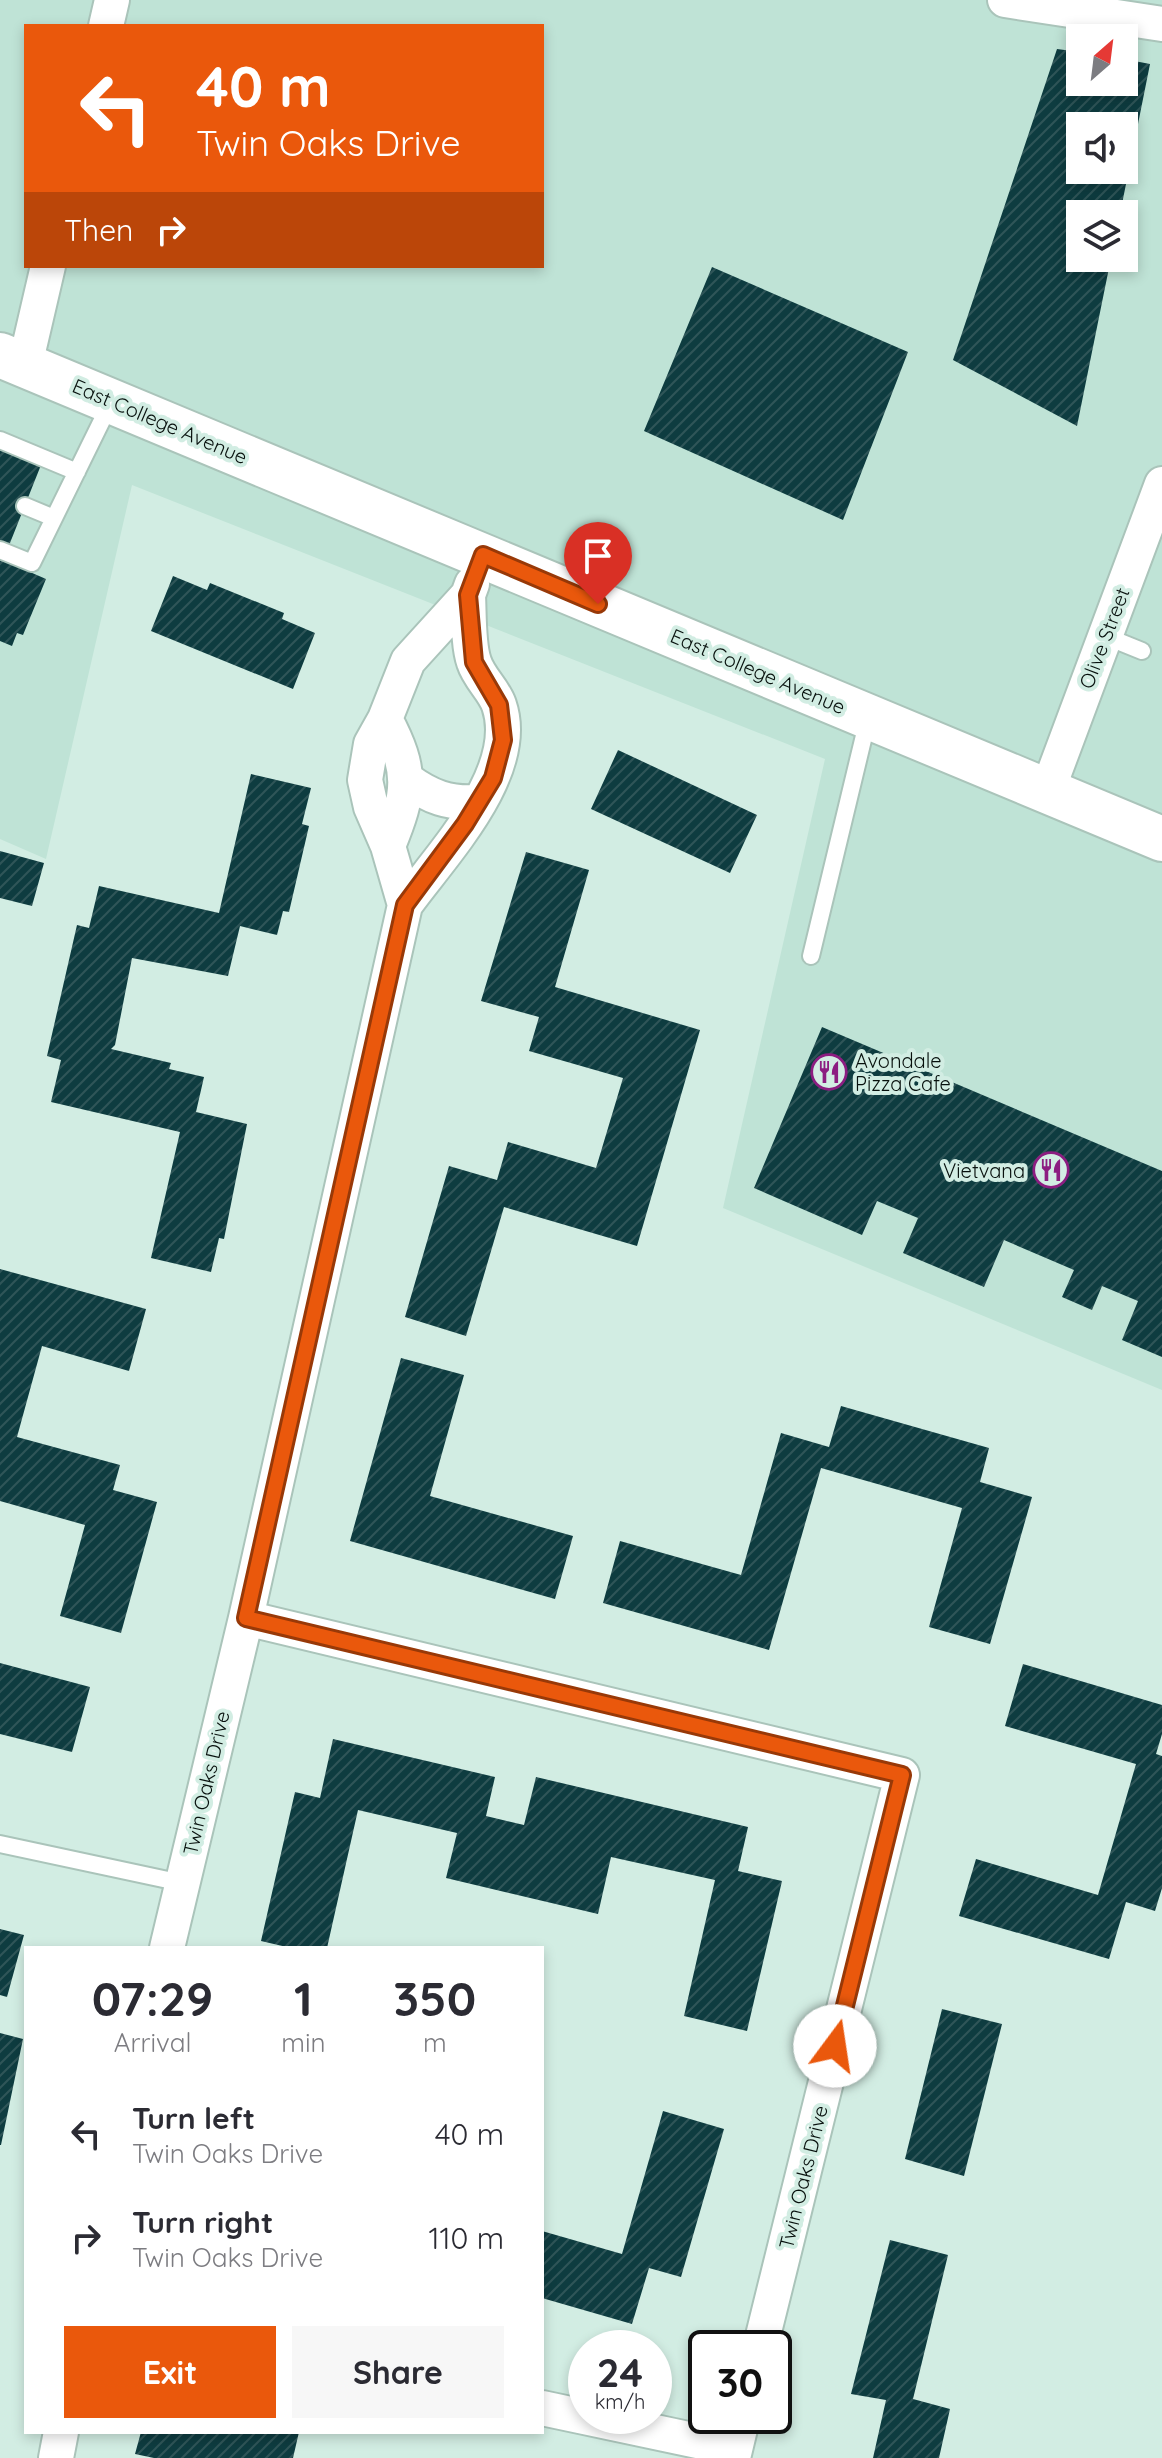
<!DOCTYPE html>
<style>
:root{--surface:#fff;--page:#f7f7f7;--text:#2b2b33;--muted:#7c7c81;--accent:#ea580c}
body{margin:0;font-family:Quicksand,sans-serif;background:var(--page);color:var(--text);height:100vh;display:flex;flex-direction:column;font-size:30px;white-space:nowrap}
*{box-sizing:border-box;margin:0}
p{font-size:26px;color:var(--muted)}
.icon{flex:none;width:44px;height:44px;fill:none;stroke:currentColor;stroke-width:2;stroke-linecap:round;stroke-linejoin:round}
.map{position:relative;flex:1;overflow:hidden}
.drawer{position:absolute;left:24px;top:1946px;width:520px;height:488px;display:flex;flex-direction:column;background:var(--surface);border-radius:0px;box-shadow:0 4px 12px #0003}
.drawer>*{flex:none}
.hud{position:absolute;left:24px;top:24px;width:520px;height:244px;border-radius:0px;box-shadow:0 4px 12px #0003;background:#ea580c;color:#fff;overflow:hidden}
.needle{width:52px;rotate:28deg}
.controls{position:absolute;left:1066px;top:24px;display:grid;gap:16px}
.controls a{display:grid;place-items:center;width:72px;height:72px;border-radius:0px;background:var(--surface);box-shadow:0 4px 12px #0003;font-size:40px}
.speed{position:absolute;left:568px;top:2330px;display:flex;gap:16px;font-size:40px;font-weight:700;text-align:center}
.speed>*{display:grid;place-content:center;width:104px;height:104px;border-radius:50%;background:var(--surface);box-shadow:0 4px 12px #0003;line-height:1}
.speed small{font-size:20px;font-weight:400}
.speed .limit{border:4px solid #111;border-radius:12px;background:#fff;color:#111}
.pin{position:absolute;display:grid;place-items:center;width:68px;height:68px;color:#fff;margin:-82px -34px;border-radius:50% 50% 50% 0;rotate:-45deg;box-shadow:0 0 8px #0007}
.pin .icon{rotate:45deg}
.me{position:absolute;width:88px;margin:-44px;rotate:14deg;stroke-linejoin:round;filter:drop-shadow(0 0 6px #0008)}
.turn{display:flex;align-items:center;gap:28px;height:168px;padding:0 40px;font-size:36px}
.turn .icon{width:104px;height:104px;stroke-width:2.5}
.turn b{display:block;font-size:56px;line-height:68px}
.then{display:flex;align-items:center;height:76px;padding:0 40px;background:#0003;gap:16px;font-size:30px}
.eta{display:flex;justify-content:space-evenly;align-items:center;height:136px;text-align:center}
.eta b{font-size:48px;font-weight:800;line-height:56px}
.button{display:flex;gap:16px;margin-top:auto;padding:16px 40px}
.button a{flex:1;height:92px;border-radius:0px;background:var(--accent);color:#fff;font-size:32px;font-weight:800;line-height:92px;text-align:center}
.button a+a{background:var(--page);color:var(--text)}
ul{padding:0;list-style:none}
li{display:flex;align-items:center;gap:24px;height:104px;padding:0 40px}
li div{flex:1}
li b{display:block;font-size:30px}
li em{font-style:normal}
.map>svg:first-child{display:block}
.built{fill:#bfe3d6;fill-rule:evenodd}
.building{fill:url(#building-hatch);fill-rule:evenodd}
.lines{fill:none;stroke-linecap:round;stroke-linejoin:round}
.service-casing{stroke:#aac4ba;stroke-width:20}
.minor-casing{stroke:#aac4ba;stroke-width:38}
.primary-casing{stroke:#aac4ba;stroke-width:48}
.service{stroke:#fff;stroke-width:16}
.minor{stroke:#fff;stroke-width:34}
.primary{stroke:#fff;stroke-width:44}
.route-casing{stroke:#983908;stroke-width:20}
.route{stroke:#ea580c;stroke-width:14}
.labels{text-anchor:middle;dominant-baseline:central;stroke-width:8;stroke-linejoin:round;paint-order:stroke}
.street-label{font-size:20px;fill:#07100d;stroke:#d2ede3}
.poi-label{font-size:20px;fill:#07100d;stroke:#d2ede3;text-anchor:start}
</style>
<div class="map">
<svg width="1162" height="2458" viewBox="0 0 1162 2458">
<defs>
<pattern id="building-hatch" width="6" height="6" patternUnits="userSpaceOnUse" patternTransform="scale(2)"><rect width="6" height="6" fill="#0e3c40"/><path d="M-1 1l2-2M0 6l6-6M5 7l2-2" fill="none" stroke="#2f5558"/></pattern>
</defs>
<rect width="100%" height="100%" fill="#d2ede3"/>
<!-- built -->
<path class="built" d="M0 0H1162V1390L723 1208 825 759 132 485 46 859 0 839ZM26 26H542V266H26ZM1080 38H1124V82H1080ZM1080 126H1124V170H1080ZM1080 214H1124V258H1080Z"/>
<!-- building -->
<path class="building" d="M1057 49 1080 52V82H1124V59L1150 64 1120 214H1080V258H1111L1077 426 953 360ZM1080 126H1124V170H1080Z
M712 267 908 352 843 520 644 431Z
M0 448 41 465 8 548 0 545Z
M0 559 46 579 23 635 17 633 12 646 0 641Z
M173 576 207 590 210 583 284 613 282 619 315 633 293 689 151 631Z
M618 750 757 815 730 873 591 809Z
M251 774 311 788 302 824 309 826 289 912 283 911 277 935 240 926 228 976 132 958 115 1045 111 1049 171 1063 169 1069 204 1077 196 1112 247 1124 224 1239 219 1238 211 1272 151 1258 180 1132 51 1102 61 1060 47 1056 77 925 89 928 99 886 219 913Z
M0 851 44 863 32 906 0 898Z
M526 852 589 870 555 987 700 1030 637 1246 504 1207 466 1336 405 1317 449 1166 497 1180 508 1142 596 1168 623 1078 529 1051 539 1017 481 1001Z
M822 1027 1162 1171V1357L1122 1340 1138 1301 1102 1286 1092 1310 1062 1297 1074 1270 1004 1240 984 1287 903 1253 918 1218 877 1201 862 1235 754 1188Z
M0 1269 146 1309 129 1371 42 1346 17 1437 120 1465 113 1490 157 1502 121 1633 60 1616 85 1525 0 1501Z
M401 1358 464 1375 430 1496 573 1536 555 1599 350 1541Z
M841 1406 989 1448 980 1482 1032 1497 990 1644 929 1627 962 1508 821 1468 769 1650 603 1603 620 1541 741 1575 781 1433 829 1447Z
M0 1663 90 1687 72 1752 0 1734Z
M1023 1664 1162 1705V1734L1156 1754 1162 1756V1888L1155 1911 1126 1902 1109 1959 959 1916 976 1859 1098 1895 1136 1764 1005 1726Z
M333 1739 495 1777 486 1816 524 1825 536 1777 748 1827 738 1871 782 1881 747 2031 684 2016 715 1880 611 1857 598 1914 446 1878 457 1833 358 1810 327 1948H291L261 1941 295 1792 320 1798Z
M0 1929 24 1935 7 1997 0 1995Z
M942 2009 1002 2024 964 2176 905 2159Z
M0 2033 23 2039 1 2145H0Z
M663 2111 724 2129 681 2277 649 2268 632 2324 542 2298V2231L622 2254Z
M890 2240 948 2255 913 2399 950 2409 939 2458H873L886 2400 851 2394Z
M141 2432H299L293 2458H154L135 2454Z"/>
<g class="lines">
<defs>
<path id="service" d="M0 440 77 472
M25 506 54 518
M0 550 32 563 111 402
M1105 636 1142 651
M811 956 868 719
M0 1844 182 1883"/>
<path id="minor" d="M1005 0 1162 24
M106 26 112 0
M25 365 48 266
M385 719C413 772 410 792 388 846
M407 780C430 797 449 804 478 802
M1047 792 1162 484
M405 905 388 846 371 807 365 780 371 744 385 719 408 661 468 595 472 584
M246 1618 902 1775 760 2348
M167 1948 246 1618 405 905C441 855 522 772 499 705 494 690 479 678 474 662 468 645 469 614 468 595
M542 2408 735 2449
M56 2458 61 2432
M733 2458 743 2416"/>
<path id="primary" d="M0 355 1162 839"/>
</defs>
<!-- service casing -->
<use href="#service" class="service-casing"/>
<!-- minor casing -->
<use href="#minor" class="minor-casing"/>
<!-- primary casing -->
<use href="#primary" class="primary-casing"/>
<!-- service -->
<use href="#service" class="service"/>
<!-- minor -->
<use href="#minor" class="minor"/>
<!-- primary -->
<use href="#primary" class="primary"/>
</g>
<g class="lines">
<defs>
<path id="route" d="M598 604 483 555 468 595 474 662 499 705 503 740 493 778 465 824 405 905 246 1618 902 1775 835 2046"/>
</defs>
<!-- route casing -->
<use href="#route" class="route-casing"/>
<!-- route -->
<use href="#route" class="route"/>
</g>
<!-- icons -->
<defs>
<symbol id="restaurant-ring" viewBox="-11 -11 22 22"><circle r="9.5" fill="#d2ede3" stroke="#8c1d81" stroke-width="1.5"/><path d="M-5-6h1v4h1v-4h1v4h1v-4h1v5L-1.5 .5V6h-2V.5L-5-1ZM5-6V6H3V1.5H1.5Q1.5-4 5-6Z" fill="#8c1d81"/></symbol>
</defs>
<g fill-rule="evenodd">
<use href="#restaurant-ring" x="809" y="1052" width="40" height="40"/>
<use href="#restaurant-ring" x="1031" y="1150" width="40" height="40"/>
</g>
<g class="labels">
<!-- street labels -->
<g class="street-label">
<text transform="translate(160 421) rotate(23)">East College Avenue</text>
<text transform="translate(1104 638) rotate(-69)">Olive Street</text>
<text transform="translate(758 671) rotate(23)">East College Avenue</text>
<text transform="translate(206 1783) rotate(-77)">Twin Oaks Drive</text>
<text transform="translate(803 2177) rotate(-76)">Twin Oaks Drive</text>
</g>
<!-- poi labels -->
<g class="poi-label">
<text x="855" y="1060">Avondale<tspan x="855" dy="23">Pizza Cafe</tspan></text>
<text x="1025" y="1170" text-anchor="end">Vietvana</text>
</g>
</g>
</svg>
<div class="controls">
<a><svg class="needle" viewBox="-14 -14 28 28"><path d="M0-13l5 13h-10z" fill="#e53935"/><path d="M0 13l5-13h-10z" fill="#7c7c81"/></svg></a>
<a><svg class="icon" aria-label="sound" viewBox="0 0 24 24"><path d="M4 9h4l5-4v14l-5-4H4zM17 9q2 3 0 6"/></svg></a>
<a><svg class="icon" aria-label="layers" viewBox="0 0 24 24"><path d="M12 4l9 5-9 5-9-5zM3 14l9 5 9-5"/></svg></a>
</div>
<div class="speed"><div>24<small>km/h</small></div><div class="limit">30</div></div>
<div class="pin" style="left:598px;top:604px;background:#d93025"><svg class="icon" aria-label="arrive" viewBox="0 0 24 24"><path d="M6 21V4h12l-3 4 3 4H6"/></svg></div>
<svg class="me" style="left:835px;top:2046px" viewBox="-20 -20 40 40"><circle r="19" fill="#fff"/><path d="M0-13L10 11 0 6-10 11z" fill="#ea580c"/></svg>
<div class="hud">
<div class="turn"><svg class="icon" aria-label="left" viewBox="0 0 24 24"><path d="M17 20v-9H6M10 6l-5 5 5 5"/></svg><div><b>40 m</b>Twin Oaks Drive</div></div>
<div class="then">Then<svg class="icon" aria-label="right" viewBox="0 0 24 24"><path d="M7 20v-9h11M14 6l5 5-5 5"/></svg></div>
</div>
<section class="drawer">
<div class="eta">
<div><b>07:29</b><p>Arrival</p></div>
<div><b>1</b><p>min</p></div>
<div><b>350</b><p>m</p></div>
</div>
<ul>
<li><svg class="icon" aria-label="left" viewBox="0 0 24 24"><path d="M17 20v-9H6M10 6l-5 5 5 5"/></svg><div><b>Turn left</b><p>Twin Oaks Drive</p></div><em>40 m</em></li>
<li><svg class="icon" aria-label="right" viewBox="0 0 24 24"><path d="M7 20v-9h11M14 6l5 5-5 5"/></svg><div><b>Turn right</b><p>Twin Oaks Drive</p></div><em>110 m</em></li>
</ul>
<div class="button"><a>Exit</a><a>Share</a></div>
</section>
</div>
